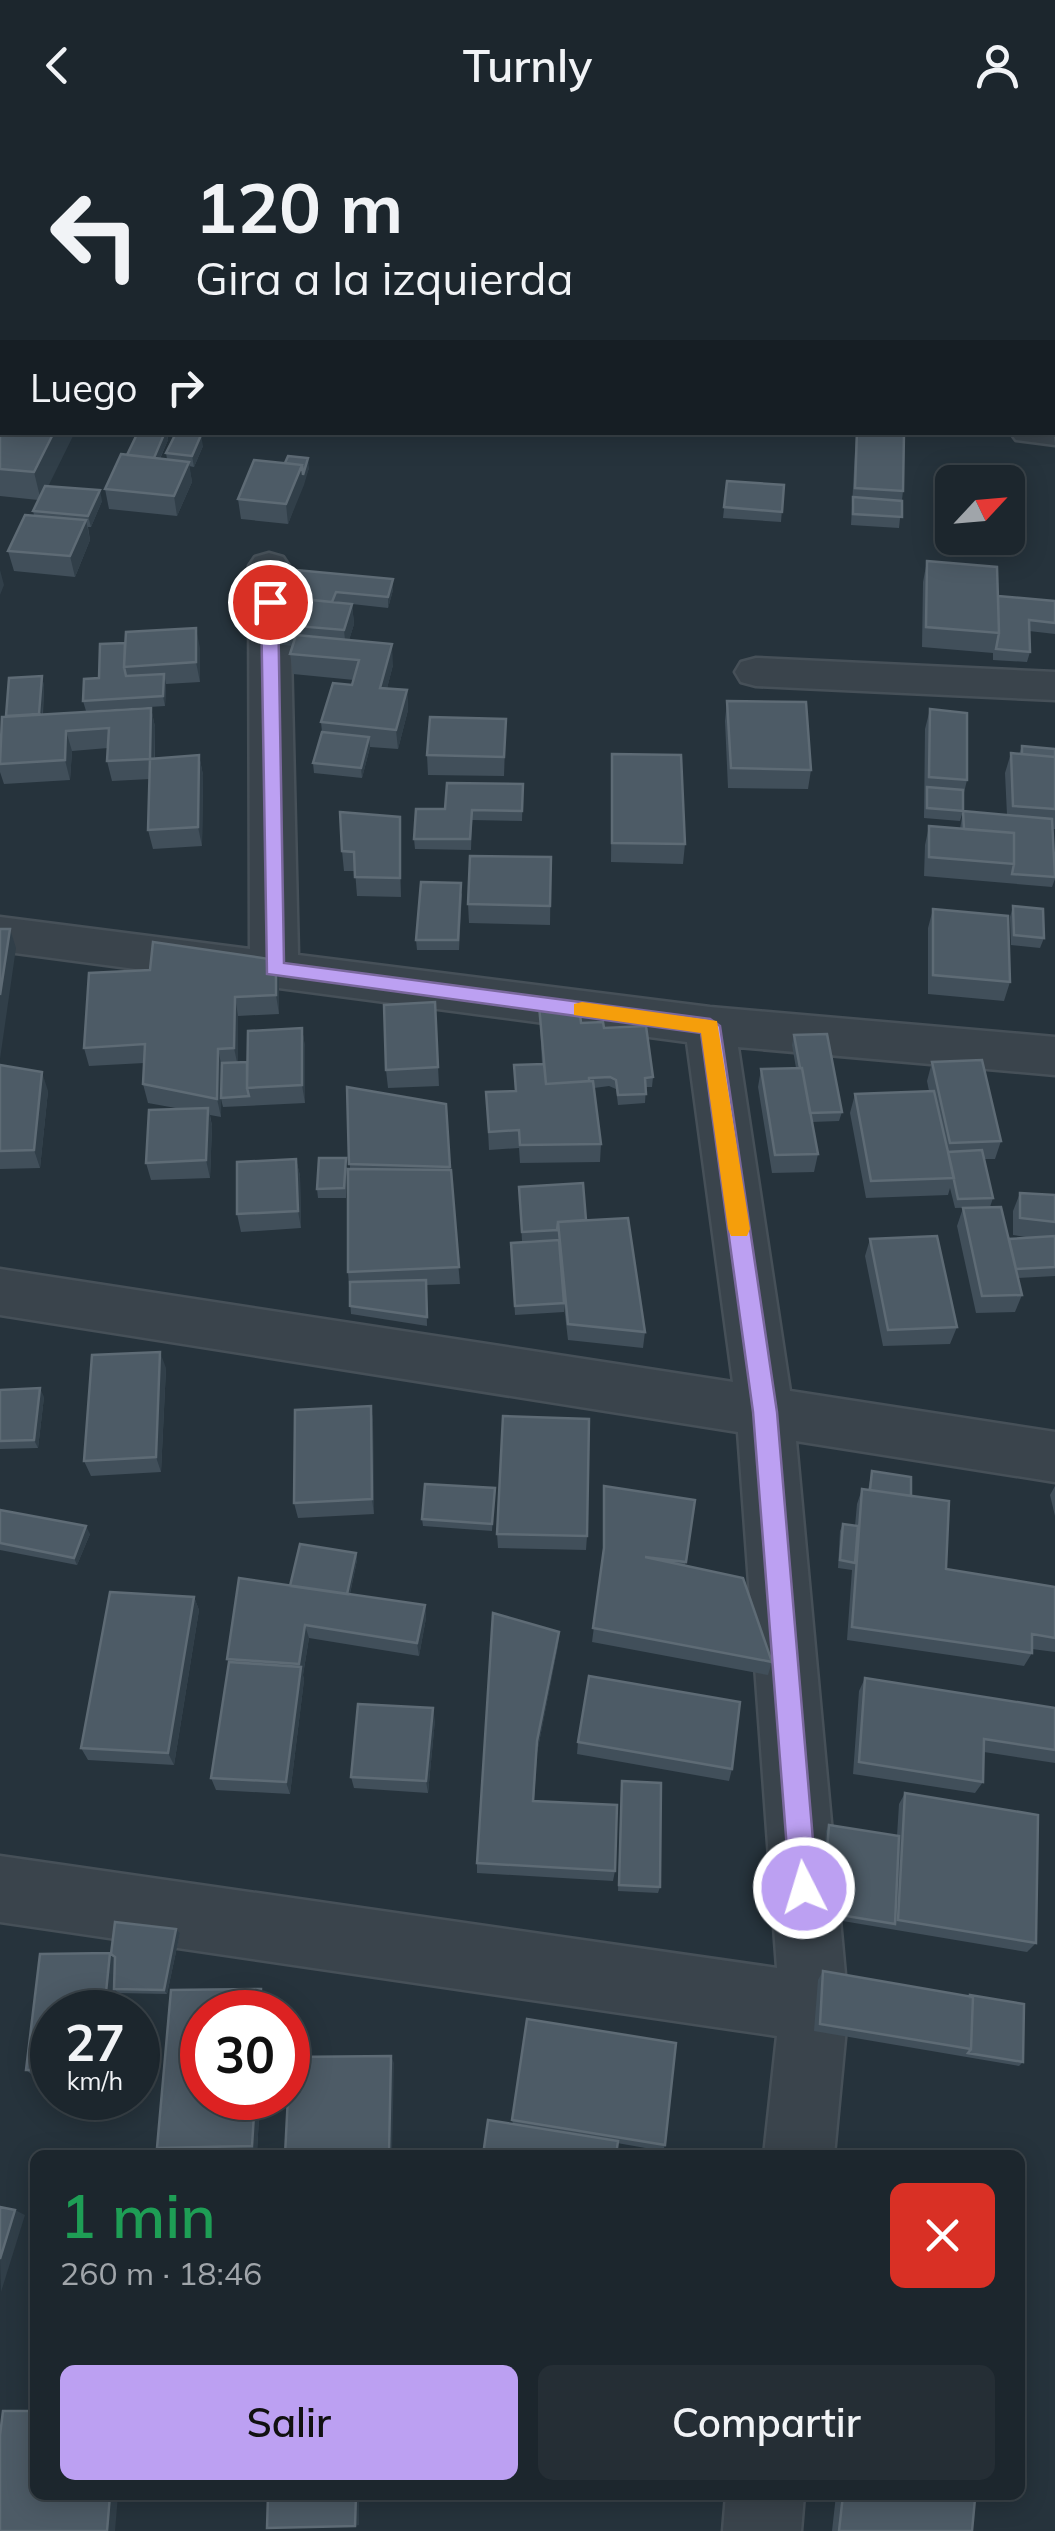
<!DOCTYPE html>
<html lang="es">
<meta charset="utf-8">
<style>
:root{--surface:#1c262d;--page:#252e35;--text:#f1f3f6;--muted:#a0a5aa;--line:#3a4349;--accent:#bca0f2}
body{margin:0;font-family:Mulish,sans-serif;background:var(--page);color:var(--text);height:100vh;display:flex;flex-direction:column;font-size:38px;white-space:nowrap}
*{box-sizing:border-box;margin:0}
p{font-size:32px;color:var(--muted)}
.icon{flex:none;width:55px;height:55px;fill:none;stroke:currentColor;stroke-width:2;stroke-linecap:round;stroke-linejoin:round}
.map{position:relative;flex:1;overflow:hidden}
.drawer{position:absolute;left:30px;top:2020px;width:995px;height:350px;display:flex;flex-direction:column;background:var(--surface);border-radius:15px;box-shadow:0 5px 25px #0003,0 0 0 2px var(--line)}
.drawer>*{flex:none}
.top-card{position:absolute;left:0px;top:0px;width:1055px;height:305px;box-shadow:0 5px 25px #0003,0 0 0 2px var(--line);background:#1c262d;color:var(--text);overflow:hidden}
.needle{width:65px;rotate:64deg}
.tools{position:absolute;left:935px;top:335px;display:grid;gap:20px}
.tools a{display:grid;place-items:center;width:90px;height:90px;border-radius:15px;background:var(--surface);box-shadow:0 5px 25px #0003,0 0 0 2px var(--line);font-size:50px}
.speed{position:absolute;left:30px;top:1860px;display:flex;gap:20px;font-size:50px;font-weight:700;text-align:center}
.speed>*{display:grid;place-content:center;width:130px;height:130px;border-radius:50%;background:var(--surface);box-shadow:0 5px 25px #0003,0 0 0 2px var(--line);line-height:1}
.speed small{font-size:25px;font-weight:400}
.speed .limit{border:15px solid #d22;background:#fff;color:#111}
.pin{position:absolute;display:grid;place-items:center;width:85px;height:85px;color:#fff;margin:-42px;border:5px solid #fff;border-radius:50%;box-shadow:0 2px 10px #0007}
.me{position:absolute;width:110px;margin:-55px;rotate:355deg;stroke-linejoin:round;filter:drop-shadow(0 0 8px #0008)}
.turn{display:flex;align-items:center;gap:35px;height:210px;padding:0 30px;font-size:45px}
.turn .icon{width:130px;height:130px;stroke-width:2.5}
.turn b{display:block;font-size:70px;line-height:85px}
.then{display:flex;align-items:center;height:95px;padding:0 30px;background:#0003;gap:20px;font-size:38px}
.round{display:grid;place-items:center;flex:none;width:105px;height:105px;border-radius:15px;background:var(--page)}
.headline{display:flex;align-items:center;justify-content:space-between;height:170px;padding:0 30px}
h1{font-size:60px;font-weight:600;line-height:75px;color:#1e9e55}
.button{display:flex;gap:20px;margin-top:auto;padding:20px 30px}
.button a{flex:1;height:115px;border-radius:15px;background:var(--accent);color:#111;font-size:40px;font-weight:600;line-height:115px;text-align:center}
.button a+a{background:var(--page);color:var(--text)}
header{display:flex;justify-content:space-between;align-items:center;height:130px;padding:0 30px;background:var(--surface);font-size:45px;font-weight:600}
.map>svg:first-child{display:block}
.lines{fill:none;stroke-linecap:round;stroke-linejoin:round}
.minor-casing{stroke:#465058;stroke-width:5}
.minor{fill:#3a444c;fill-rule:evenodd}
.wall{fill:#414f5a;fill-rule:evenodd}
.shaded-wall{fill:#313f49}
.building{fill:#4d5b66;stroke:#5e6b75;stroke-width:2.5}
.route{fill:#bca0f2;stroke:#7a689d;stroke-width:2.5}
.slow{fill:#f59e0b}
</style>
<header><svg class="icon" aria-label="back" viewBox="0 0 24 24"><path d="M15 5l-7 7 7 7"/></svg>Turnly<svg class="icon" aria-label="person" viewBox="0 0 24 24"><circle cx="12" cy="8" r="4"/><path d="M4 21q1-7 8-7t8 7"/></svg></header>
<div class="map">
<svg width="1055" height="2401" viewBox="0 0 1055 2401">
<rect width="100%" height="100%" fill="#26333c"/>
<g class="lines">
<defs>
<path id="minor" d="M303 0H335V2H303Z
M724 0H756V2H724Z
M1052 12H1055V32H1052Z
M0 191 2 192V214L0 213Z
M1052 292 1055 315 1016 310 1010 302H1052Z
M269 423 283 427 289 436 298 825 710 877 1055 907V945L738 917 790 1261 1055 1302V1352L796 1311 848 1877 834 2025H764L777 1906 0 1792V1726L777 1838 738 1302 0 1185V1139L733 1252 687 912 0 821V787L250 819 249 436 255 427Z
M756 528 1055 542V570L756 556 741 552 735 542 741 532Z
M726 2365H804L801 2401H723Z"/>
</defs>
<!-- minor casing -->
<use href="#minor" class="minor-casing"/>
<!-- minor -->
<use href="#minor" class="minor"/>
</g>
<!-- wall -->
<path class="wall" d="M0 272 48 356 102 371 91 397H88L90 410 75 447 14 441 8 421 34 385 33 381 38 370 0 366Z
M137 302H184L203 316 194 337 189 336 192 352 177 386 109 379 105 359 127 325ZM168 307H173L166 323 167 329H160L168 310Z
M856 302H904L903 361 899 398 851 395Z
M285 333 309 338 288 394 241 389 238 369Z
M727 351 784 355 781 392 723 388Z
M927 431 998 466 1055 471V504L1029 501 1030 522 1027 532 993 530V523L922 517 923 452Z
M285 439 393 460 388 478 352 474 354 494 349 510 393 535 387 558 407 560 408 580 398 619 370 617 362 648 314 643 313 633 322 602 321 592 352 555 354 550 293 544 290 524 293 516 275 514 272 494 278 476 276 466Z
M100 514 200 518V552L166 554 165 576 86 581 83 571 99 548Z
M42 546 44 557 43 584 151 578 155 597V628L199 625 203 645 202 716 153 719 148 700 150 649 112 651 107 631 108 618 72 621 70 650 4 654 0 642V611L6 586Z
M727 571 811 640 808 659 728 658 725 591Z
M930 579 967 650 963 667V681L960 691 924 688 925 599Z
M506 589 504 646 428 645 427 625Z
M1022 616 1055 619V699H1053L1055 749 1052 757 924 746 925 715 929 696 960 699 963 681 1007 685 1005 643 1011 623 1019 624Z
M612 624 685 714 683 734 611 732Z
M523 654 522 691 472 690 471 720 415 719 414 709 445 679Z
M401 707V767L357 766 355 741H344L342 721Z
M551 727 550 795 469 793 468 774Z
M462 763 459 820H417L416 810Z
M1013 776 1044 808 1040 818 1011 815 1010 787Z
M933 779 1010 852 1004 871 928 864V798Z
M276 830 279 849V884L238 886V933L247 932 302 898 305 917V973L223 977 221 969V987L210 985 212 996 210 1048 151 1050 146 1033 181 979 148 973 143 954 144 933 89 936 84 918 150 840Z
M435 872 439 956 388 958 386 940Z
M539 875 581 893 604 898 653 947 652 957H646L645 973 618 975 616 959 609 956 594 958 601 1014 600 1032 520 1033 519 1018 489 1020 486 962 515 961 514 935 542 934Z
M794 905 842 982 839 991 812 992 818 1024 814 1042 772 1043 758 957 761 939 796 938 792 915Z
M932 932 1001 1011 995 1029H984L993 1068 990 1077 955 1078 950 1058 948 1065 866 1068 850 983 855 964 929 961 927 951Z
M0 935 48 961 40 1038 0 1039Z
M347 957 446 974 450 1040 460 1154 426 1155 427 1196 351 1184 348 1142 350 1039Z
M296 1029 300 1046 301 1098 241 1102 237 1084Z
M347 1037 346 1068H318L317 1059Z
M519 1057 586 1090 645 1202 643 1218 568 1210 564 1176V1182L515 1185 511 1113 557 1110 522 1111Z
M1020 1063 1055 1065V1146L1018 1148 1022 1165 1015 1182 976 1183 957 1096 963 1078 1009 1109 1032 1108 1013 1105V1081Z
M870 1109 957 1197 950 1214 883 1216 865 1126Z
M166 1238 161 1342 91 1346 84 1331Z
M0 1260 44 1267 38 1318 0 1319Z
M371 1276 373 1292 374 1384 298 1388 294 1373Z
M872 1341 911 1366 946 1439 1055 1457V1522L1032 1519V1523L1024 1536 847 1510 852 1440 838 1438 840 1401 843 1394 855 1396 857 1374 862 1359 868 1360Z
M604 1356 695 1370 685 1436 772 1532 768 1545 592 1512 603 1427Z
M1055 1356V1386L1050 1365Z
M495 1358 492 1401 423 1396 422 1389Z
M0 1380 90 1404 77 1435 0 1420Z
M497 1404 587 1406 586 1420 498 1418Z
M356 1423 357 1430 350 1464 425 1475 426 1488 419 1526 309 1508 303 1545 304 1550 290 1664 216 1660 211 1648 229 1533 227 1529 290 1456Z
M194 1467 199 1480 174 1635 88 1630 81 1618Z
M559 1502 558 1515 537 1623 534 1671 615 1741 613 1751 477 1743V1733Z
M865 1548 1055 1578V1633L984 1622 983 1652 975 1663 853 1644 859 1561Z
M435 1590 428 1663 354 1658 351 1647Z
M578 1612 732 1639 729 1651 577 1624Z
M621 1657 660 1757 658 1763 618 1761Z
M905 1663 1036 1813 1027 1822 819 1787 826 1701 829 1695 897 1706 899 1674Z
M115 1792 176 1799 180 1803 167 1864 118 1863 115 1860 113 1882H52V1947H35L26 1940 40 1824H111Z
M823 1841 1023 1932 1019 1936 814 1901 818 1850Z
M266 1867 257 2022 164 2023 157 2018Z
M512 1990 665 2015 663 2021 617 2013 513 1994Z
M836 2365H960L972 2401H832Z"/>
<!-- shaded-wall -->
<path class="shaded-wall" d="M54 302H75L41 371 34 342Z
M165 302H167L168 310 151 348 149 337Z
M201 305 203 316 194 337 192 326Z
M308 328 309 338 304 355 303 345Z
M189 332 192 352 177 386 174 366Z
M302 335 304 355 288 394 286 374Z
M100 360 102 371 91 397 88 386Z
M86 390 90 410 75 447 70 426Z
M0 440 4 455 0 465Z
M393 449V460L388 478V467Z
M352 474 354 494 346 520 344 500Z
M196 498 200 518V552L196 532Z
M392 514 393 535 382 578 380 558Z
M164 544 166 554 165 576 163 566Z
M42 546 44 557 41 605 38 594Z
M407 560 408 580 398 619 396 600Z
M151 578 155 597 154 648 150 629Z
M66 601 72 621 70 650 65 630Z
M369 607 370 617 362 648 361 638Z
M199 625 203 645 202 716 198 697Z
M400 687 401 707V767L400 748Z
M10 799 16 818 0 929V865Z
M276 830 279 849V884L276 865Z
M235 867 238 886V937L234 918Z
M302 898 305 917V973L302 955Z
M218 919 222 938 221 987 217 969Z
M42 942 48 961 40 1038 34 1020Z
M208 978 212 996 210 1048 206 1030Z
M296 1029 300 1046 301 1098 298 1081Z
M160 1222 166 1238 161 1342 156 1327Z
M40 1258 44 1267 38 1318 34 1310Z
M371 1276 373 1292 374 1384 372 1369Z
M86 1396 90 1404 77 1435 74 1428Z
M356 1423 357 1430 347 1477 345 1470Z
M194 1467 199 1480 174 1635 168 1623Z
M425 1475 426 1488 419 1526 417 1513Z
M305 1495 309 1508 303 1545 304 1550 290 1664 286 1652 300 1538 299 1534Z
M559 1502 558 1515 537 1623V1611Z
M433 1578 435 1590 428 1663 426 1651Z
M176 1799 180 1803 167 1864 164 1860Z
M110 1823 118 1832 113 1882H104Z
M261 1859 266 1867 265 1882H260Z
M391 1926 394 1933 392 2025H389Z
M255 1968H260L257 2022 252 2016Z
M15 2080 25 2085 1 2162 0 2129Z
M110 2365H118L115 2401H107Z
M356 2365H359V2395L355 2396Z"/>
<!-- building -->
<path class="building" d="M747 0H814V2H746Z
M2 268V302H54L34 342 0 339V272Z
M138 302H165L154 328 127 325Z
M857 302H904L903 361 855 358Z
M176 303 201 305 192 326 166 323Z
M121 324 189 332 174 366 105 359Z
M288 326 308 328 303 345 302 335 285 333Z
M254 330 302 335 286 374 238 369Z
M727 351 784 355 782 382 724 377Z
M45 356 100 360 88 386 33 381Z
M853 367 902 371V387L853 384Z
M25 385 86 390 70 426 8 421Z
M927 431 997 437 999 503 926 497Z
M285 439 393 449 388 467 336 462 332 472 276 466Z
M998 466 1055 471V493L1029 490 1030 522 996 519 999 503Z
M280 467 352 474 344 500 272 494Z
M196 498V532L124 537 126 502Z
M296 505 392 514 380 558 407 560 396 600 321 592 333 553 352 555 359 530 290 524Z
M125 513 124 537 126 546 164 544 163 566 83 571 84 549 99 548 100 514Z
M42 546 39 584 6 586 9 548Z
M727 571 806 572 811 640 731 638Z
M151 578 150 629 107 631 109 598 66 601 65 630 0 634 2 587Z
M930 579 967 583V650L929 647Z
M430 587 506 589 504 627 427 625Z
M322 602 369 607 361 638 313 633Z
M1022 616 1055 619V627L1022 624Z
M1011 623 1055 627V679L1013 676Z
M612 624 681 625 685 714 612 713Z
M199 625 198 697 148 700 150 629Z
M447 653 523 654 522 681 472 680 470 709H414L416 679H445Z
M927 657 963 660V681L927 678Z
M963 681 1052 689 1055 747 1012 744 1014 734V703L964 699Z
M340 682 400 687V748L355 747 354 722 342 721Z
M929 696 1014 703V734L929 727Z
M470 726 551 727 550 776 468 774Z
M421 752 461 753 458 810H416Z
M1013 776 1043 779 1044 808 1014 805Z
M933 779 1008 786 1010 852 933 845Z
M0 799H10L0 865Z
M153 812 276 830V865L235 867 234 918 218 919 217 969 143 954 145 914 84 918 89 843 150 840Z
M435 872 438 937 386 940 384 875Z
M539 875 580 884 581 893 603 892 604 898 646 896 653 947 645 948 646 964 618 965 616 950 610 947 589 948V951L546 954Z
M302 898V955L247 958 248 901Z
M827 904 842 982 810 983 802 938H800L794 905Z
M982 930 1001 1011 950 1013 932 932Z
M247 932V958L249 966 221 968 222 933Z
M544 934 546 954 593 951 601 1014 520 1015 519 1000 489 1002 486 962 516 961 514 935Z
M0 935 42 942 34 1020 0 1021Z
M802 938 818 1024 775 1025 761 939Z
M347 957 446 974 450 1037 349 1034Z
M934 961 954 1048 871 1051 855 964Z
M208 978 206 1030 146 1033 149 980Z
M982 1020 993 1068 958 1069 948 1022Z
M319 1028H346L344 1058 317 1059Z
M296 1029 298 1081 237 1084V1032Z
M348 1039 451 1040 459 1137 348 1142Z
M583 1053 586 1090 558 1092 557 1100 522 1102 519 1057Z
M1020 1063 1055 1065V1092L1020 1088Z
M1001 1077 1022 1165 982 1166 963 1078Z
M628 1088 645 1202 568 1194 558 1092Z
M937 1106 957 1197 888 1200 870 1109Z
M1055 1106V1137L1016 1139 1009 1109Z
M559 1110 564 1173 515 1176 511 1113Z
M426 1150 427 1187 350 1176V1152Z
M160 1222 156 1327 84 1331 92 1225Z
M40 1258 34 1310 0 1311V1260Z
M371 1276 372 1369 294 1373 295 1280Z
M503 1286 589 1289 587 1406 497 1404Z
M872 1341 911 1347V1366L870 1360Z
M425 1354 495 1358 492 1394 422 1389Z
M604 1356 695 1370 686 1432 645 1427 743 1448 772 1532 593 1498 604 1418Z
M862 1359 949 1371 946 1439 1055 1457V1508L1032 1504V1523L852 1497Z
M0 1380 86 1396 74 1428 0 1413Z
M843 1394 858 1396 855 1433 840 1430Z
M300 1414 356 1423 347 1464 290 1456Z
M239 1448 425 1475 417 1513 305 1495 299 1534 227 1529Z
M110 1462 194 1467 168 1623 81 1618Z
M493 1483 559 1502 537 1611 533 1671 617 1675 615 1741 477 1733Z
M229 1532 301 1537 286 1652 211 1648Z
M589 1546 740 1572 732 1639 578 1612Z
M865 1548 1055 1578V1620L984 1609 983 1652 859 1632Z
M358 1574 433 1578 426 1651 351 1647Z
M622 1651 661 1653 660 1757 619 1755Z
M905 1663 1038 1685 1036 1813 898 1790Z
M829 1695 899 1706 895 1794 822 1782Z
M115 1792 176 1799 164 1860 114 1859 115 1827 111 1824Z
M110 1823 104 1882H52V1940H26L40 1824Z
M823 1841 973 1867 971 1919 820 1894Z
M261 1859 260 1882H202V1968H255L252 2016 157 2018 171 1860Z
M970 1865 1024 1874 1023 1932 968 1923 971 1919 973 1867H970Z
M527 1889 676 1913 665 2015 512 1990Z
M391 1926 389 2025H285L290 1927Z
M488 1990 618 2011 616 2025H483Z
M0 2077 15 2080 0 2129Z
M3 2281H35V2365H110L107 2401H0V2305Z
M268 2365H356L355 2396 267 2398Z
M843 2365H960L975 2369 972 2401H839Z"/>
<!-- route -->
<path class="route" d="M270 467 278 472 284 833 710 889 720 896 777 1282 817 1758 813 1768 804 1772 794 1768 790 1758 753 1282 701 903 267 844 261 472Z"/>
<!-- slow -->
<path class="slow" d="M582 872 717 891 750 1099 747 1106H731L728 1099 701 903 574 885V874Z"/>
</svg>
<div class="tools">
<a><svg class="needle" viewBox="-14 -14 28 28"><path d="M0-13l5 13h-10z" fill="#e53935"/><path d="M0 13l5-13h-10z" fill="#a0a5aa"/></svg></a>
</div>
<div class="speed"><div>27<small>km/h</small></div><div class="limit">30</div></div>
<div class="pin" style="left:270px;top:472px;background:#d93025"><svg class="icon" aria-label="arrive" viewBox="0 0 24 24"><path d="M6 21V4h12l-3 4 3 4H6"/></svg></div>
<svg class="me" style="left:804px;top:1758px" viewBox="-20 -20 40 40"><circle r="17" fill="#bca0f2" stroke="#fff" stroke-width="3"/><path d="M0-11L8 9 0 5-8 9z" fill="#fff"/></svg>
<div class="top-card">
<div class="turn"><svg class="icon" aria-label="left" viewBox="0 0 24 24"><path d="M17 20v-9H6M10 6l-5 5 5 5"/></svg><div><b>120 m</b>Gira a la izquierda</div></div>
<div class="then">Luego<svg class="icon" aria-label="right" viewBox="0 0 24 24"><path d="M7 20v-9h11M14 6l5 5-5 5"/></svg></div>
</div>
<section class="drawer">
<div class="headline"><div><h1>1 min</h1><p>260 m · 18:46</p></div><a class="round" style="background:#d93025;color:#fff"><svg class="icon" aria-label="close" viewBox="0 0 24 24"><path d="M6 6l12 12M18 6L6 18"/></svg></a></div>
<div class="button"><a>Salir</a><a>Compartir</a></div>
</section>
</div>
